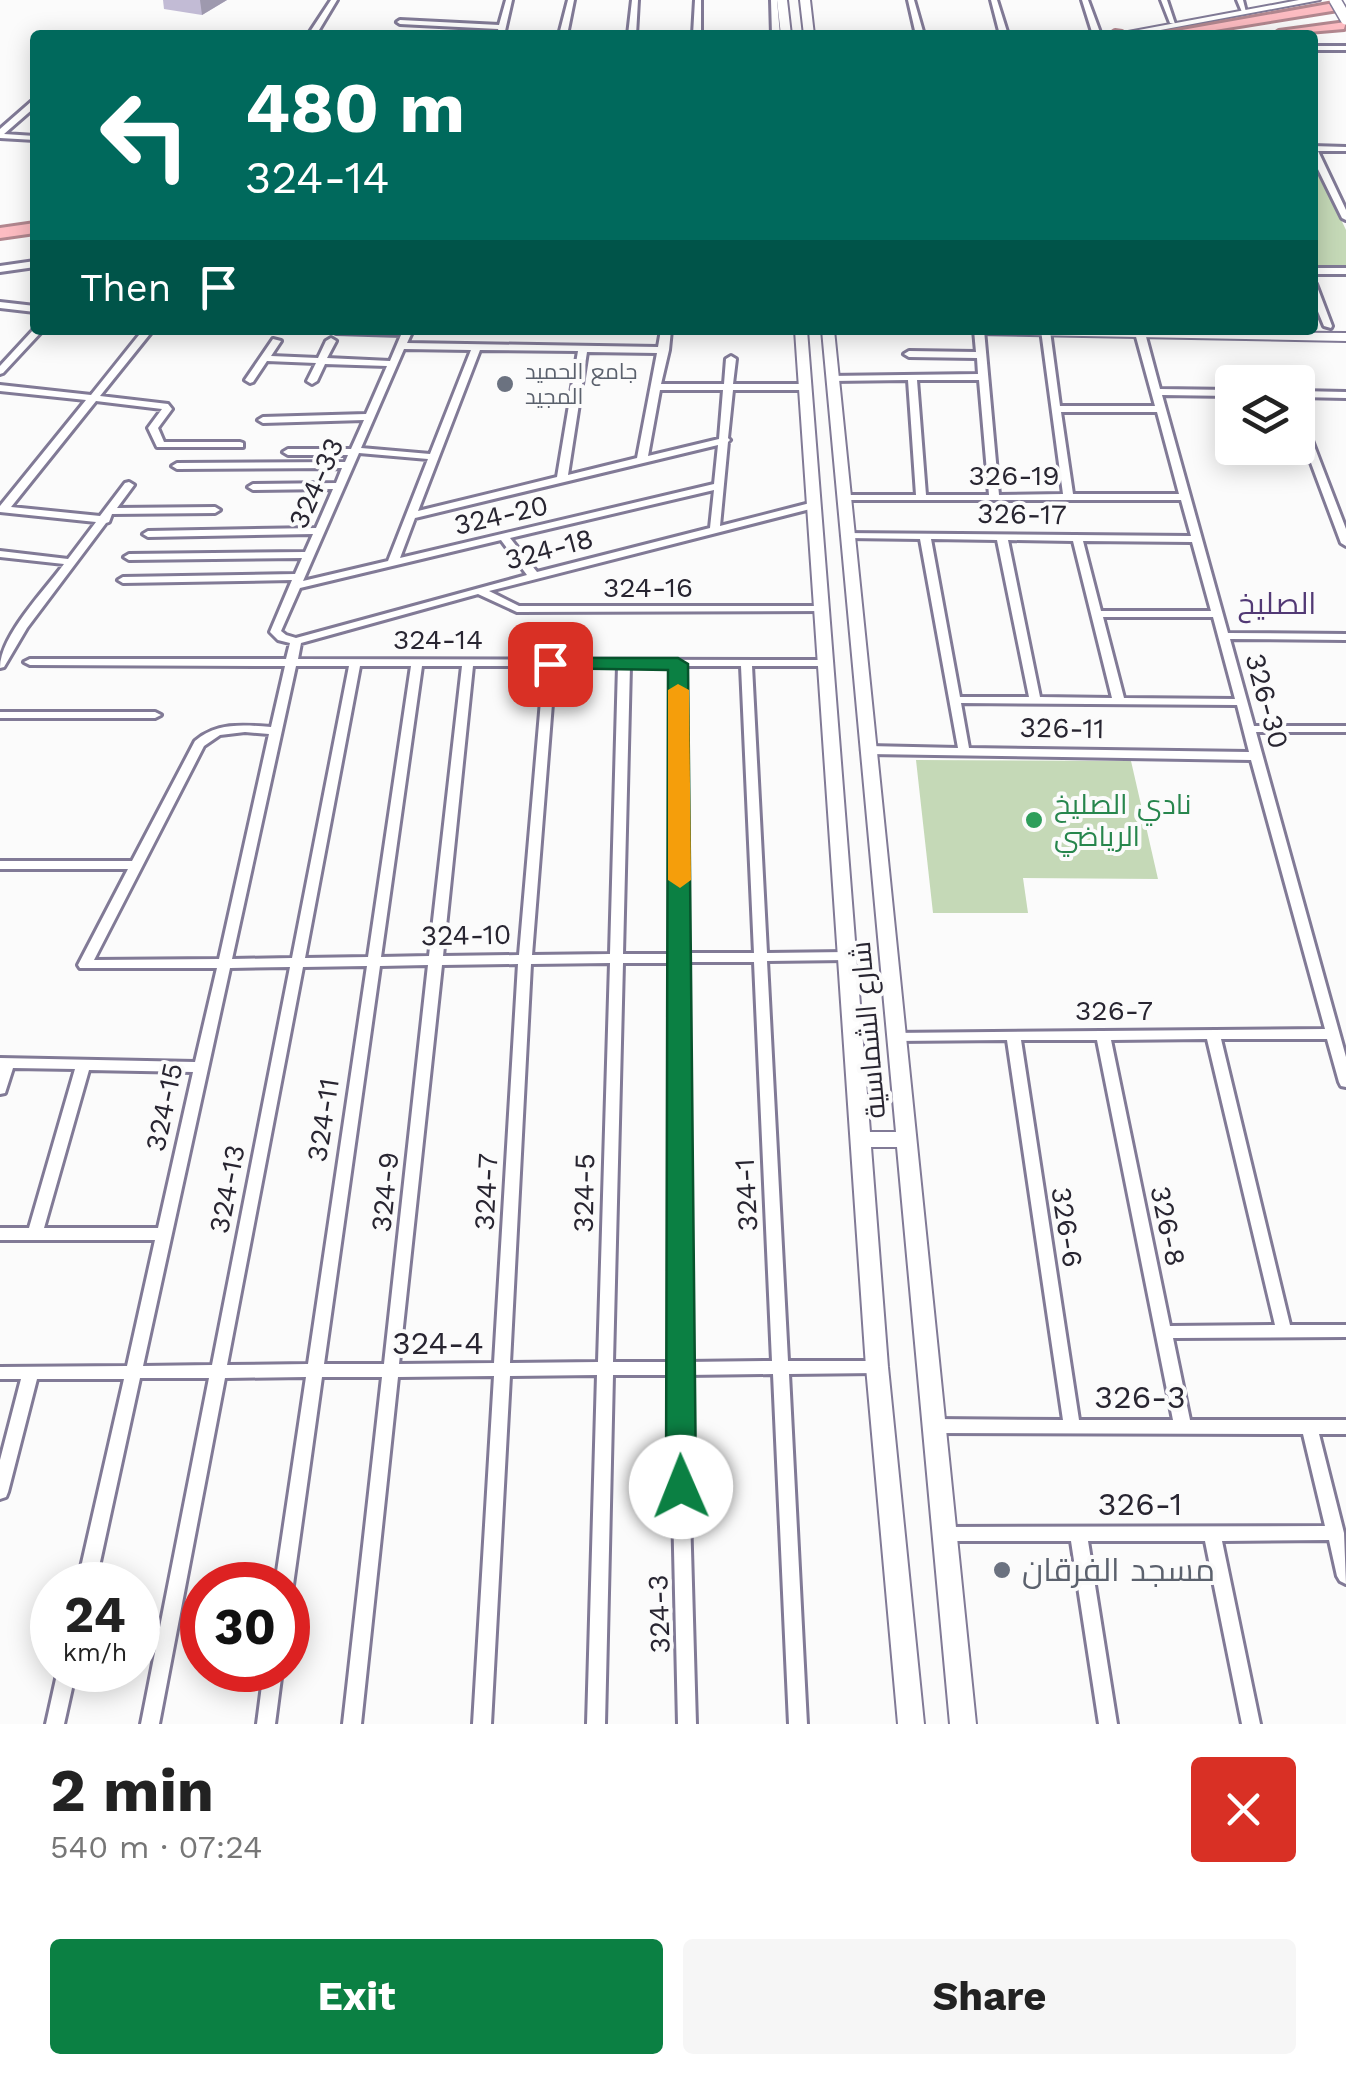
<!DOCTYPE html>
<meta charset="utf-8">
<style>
:root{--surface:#fff;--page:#f6f6f6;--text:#222;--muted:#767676;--accent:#0b8043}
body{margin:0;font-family:"Work Sans",Cairo,sans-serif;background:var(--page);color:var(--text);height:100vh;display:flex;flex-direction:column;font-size:38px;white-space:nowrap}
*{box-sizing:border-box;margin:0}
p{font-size:32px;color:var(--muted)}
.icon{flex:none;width:55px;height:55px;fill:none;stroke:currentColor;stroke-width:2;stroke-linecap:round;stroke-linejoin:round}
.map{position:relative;height:1724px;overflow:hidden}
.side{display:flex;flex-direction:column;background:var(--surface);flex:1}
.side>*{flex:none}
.banner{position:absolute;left:30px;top:30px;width:1288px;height:305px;border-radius:10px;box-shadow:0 5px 25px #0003;background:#00695c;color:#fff;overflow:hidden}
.buttons{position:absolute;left:1215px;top:365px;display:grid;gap:20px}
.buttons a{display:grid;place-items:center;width:100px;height:100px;border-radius:10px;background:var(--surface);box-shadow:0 5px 25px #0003;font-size:50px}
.speed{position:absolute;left:30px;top:1562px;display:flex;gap:20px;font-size:50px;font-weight:700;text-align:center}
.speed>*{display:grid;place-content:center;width:130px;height:130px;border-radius:50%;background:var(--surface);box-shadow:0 5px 25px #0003;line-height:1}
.speed small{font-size:25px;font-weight:400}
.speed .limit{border:15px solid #d22;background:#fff;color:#111}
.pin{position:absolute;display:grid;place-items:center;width:85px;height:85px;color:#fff;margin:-42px;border-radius:20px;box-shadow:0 5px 15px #0006}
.me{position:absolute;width:110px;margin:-55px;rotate:359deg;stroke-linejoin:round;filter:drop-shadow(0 0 8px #0008)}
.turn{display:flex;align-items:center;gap:35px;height:210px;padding:0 50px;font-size:45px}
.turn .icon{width:130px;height:130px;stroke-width:2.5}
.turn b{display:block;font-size:70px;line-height:85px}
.then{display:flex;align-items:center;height:95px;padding:0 50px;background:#0003;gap:20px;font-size:38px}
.round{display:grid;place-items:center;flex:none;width:105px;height:105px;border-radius:10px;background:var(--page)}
.summary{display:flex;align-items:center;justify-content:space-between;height:170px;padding:0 50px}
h1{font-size:60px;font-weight:700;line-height:75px}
.action{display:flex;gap:20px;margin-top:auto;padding:20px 50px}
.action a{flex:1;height:115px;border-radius:10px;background:var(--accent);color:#fff;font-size:40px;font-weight:700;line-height:115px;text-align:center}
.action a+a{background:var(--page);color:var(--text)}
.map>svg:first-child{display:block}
.green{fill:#c5d9b7}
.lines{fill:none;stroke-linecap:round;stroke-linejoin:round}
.street-casing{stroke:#817a96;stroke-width:6}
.secondary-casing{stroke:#817a96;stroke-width:4}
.highway-casing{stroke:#b2878f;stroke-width:6}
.street{fill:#fff;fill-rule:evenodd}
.secondary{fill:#fff;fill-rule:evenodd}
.highway{fill:#fdbcc2;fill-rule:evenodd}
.secondary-bridge-casing{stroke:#817a96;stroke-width:14;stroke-linecap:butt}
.secondary-bridge{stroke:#fff;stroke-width:11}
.wall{fill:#c2bbd5}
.shaded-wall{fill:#9e99ae}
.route{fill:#0b8043;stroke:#07532c;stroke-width:2.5}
.slow{fill:#f59e0b}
.worship-dot{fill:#6b7280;stroke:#fbfbfb;stroke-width:4}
.leisure-dot{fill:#2e9e5b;stroke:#fbfbfb;stroke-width:4}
.labels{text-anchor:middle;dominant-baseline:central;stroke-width:8;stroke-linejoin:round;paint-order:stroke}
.far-worship-label{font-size:22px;fill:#5b616d;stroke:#fbfbfb;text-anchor:start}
.street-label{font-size:28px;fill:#282531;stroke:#fbfbfb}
.leisure-label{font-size:28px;fill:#27864d;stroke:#fbfbfb;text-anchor:start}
.neighbourhood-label{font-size:30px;fill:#523975;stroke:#fbfbfb}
.near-street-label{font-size:32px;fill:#282531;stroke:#fbfbfb}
.near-worship-label{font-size:32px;fill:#5b616d;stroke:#fbfbfb;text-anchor:start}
</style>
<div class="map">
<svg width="1346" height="1724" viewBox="0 0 1346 1724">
<rect width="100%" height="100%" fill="#fbfbfb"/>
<!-- green -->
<path class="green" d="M1312 158 1346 230V266L1313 265Z
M916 760 1131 761 1158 879 1023 878 1028 913H933Z"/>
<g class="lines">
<defs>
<path id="street" d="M331 0H337L316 35H308Z
M506 0H512L505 31 501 33 499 32 498 29 400 24 397 22 400 20 499 25Z
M568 0H574L567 35H559Z
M632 0H638L636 35H628Z
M695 0H701V35H693Z
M771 0H777L780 35H772Z
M908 0H914L924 35H916Z
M991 0H997L1008 35H1000Z
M1082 0H1088L1101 35H1093Z
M1161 0H1167L1175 24 1170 23Z
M1237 0H1243L1246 12H1242Z
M1312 46H1346V50H1312Z
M32 101H35V107L4 134 35 136V140L0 138V129Z
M1312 146 1346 147V151H1318L1346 210V220L1342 218 1312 157Z
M35 261V267L0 272V266Z
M1312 268H1346V274H1312Z
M1312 282 1316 284 1332 326 1331 328 1324 326 1312 297Z
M0 302 35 306V312L0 308Z
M35 328V330H43L3 373 0 374V366Z
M143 330H153L100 396 168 404 172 409 158 428 164 442H240L243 443V447H157L148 428 162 409 96 401 11 507 100 516 125 483 129 482 134 485 117 508 215 507 220 510 215 513 112 514 109 522 106 523 27 628 4 667 0 668C0 636 44 591 64 564L0 557V551L68 559 96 522 0 512V506L86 400 0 391V385L91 395Z
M331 330H413L407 343 658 347 661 330H671L669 350 661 384H724L726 359 731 356 736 359 733 384H805L810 387 805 390H733L728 438 730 440 728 442 720 526 814 502 819 505 818 507 489 591 519 606H822L827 609 826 611 517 612 478 594 301 643 298 659 826 660 832 663 826 666H752L767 953 847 952 854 956 847 960 767 961 788 1361H877L883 1362 885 1367 883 1372 877 1373 789 1374 807 1724H789L773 1374 686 1375 696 1724H678L670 1375H613L605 1724H587L597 1375 510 1376 491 1724H473L494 1376 398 1377 361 1724H343L382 1377H322L293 1585 288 1591V1585H275L306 1377 225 1378 159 1724H141L209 1378H140L95 1585H77L124 1379H37L8 1492 6 1497 0 1499V1460L21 1379H0V1367L127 1366 155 1240H0V1228H29L75 1069 13 1068 5 1093 0 1094V1058L195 1062 217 968H80L78 965 128 869H0V861H132L195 741C217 722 244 725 271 727L285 666 30 665 24 662 30 659H286L290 643 278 640 270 632 292 580 123 583 118 580 123 577 295 574 302 558 129 560 124 557 129 554 305 552 313 534 148 537 143 534 148 531 316 528 333 489 253 490 248 487 253 484 336 483 342 468 177 469 172 466 177 463 345 462 348 455H288L283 452 288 449H351L364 420 263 423 258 420 263 417 366 414 387 366 325 364 317 381 312 384 307 381 316 363 267 361 253 382 250 383 245 380 273 339 281 341 271 356 318 358 326 341 331 338 336 341 327 358 390 361 401 335 336 333ZM404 349 471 350 430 454 361 448ZM480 350 578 351 557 477 418 511ZM587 352 657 353 637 458 568 475ZM660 390H723L719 439 648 456ZM718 445 714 484 400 558 415 518ZM359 453 428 459 388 561 303 581ZM714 490 710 528 537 572 510 538ZM501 540 527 575 296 638 286 635 281 631 300 588ZM296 666H349L292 958 232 959ZM360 666H411L368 957 305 958ZM422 666H462L429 956 381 957ZM473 666H544L519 955 443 956ZM555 666H618L610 954 532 955ZM630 666H672L671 954H623ZM684 666H741L754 953H685ZM245 732 269 734 219 959 94 960 204 746 220 735ZM685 962H754L772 1361 686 1362ZM610 963 598 1362 510 1363 531 964ZM623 963H671L670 1362H613ZM518 964 494 1363 399 1364 442 965ZM428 965 384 1364H324L380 966ZM367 966 308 1364 227 1365 303 967ZM290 967 212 1365 143 1366 230 968ZM89 1070 193 1072 158 1228H44Z
M974 330H984L999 495 1063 494 1041 330 1050 331 1060 406H1155L1135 333 1140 330 1145 333 1160 389 1232 390V396L1162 395 1228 633 1346 634V640L1230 639 1254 726H1346V732H1256L1346 1057V1087L1341 1086 1339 1082 1327 1039H1221L1290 1325H1346V1337L1173 1338 1190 1420H1346V1434H1319L1344 1533 1346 1584 1340 1581 1337 1576 1329 1540 1222 1541 1260 1724H1242L1205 1541H1088L1117 1724H1099L1071 1541H944L938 1539 936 1534 938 1529 944 1527 1325 1526 1303 1434 934 1433 928 1431 926 1426 928 1421 934 1419 1063 1420 1007 1040 896 1041 891 1039 889 1036 891 1033 1325 1029 1251 760 868 754 862 750 868 746 958 748 920 539 847 538 842 535 843 533 1191 536 1181 500H840V496L844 495H916L908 380 832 381 829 380V376L978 374 977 358 909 357 904 354 909 351 976 352ZM917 380H979L989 495H926ZM1061 412H1157L1179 494H1073ZM931 539 997 540 1029 697H960ZM1008 540 1073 541 1112 698 1040 697ZM1083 541 1192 542 1211 611H1101ZM1103 617H1213L1235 699 1124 698ZM961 703 1237 705 1249 752 969 748ZM1207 1039 1275 1325 1170 1326 1111 1040ZM1021 1040H1097L1173 1420H1079Z
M1298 391 1346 392V398L1298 397Z
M1298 414 1303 417 1346 529V546L1341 543 1298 428Z
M0 712H155L161 715 155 718H0Z
M58 1670H76L64 1724H46Z
M264 1670H282L275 1724H257Z"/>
<path id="secondary" d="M777 0H787L791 35H781Z
M800 0H810L814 35H804Z
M1299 0H1320L1134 35H1112Z
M1340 0H1346V5L1343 4Z
M795 330H807L870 1132H896L822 330H834L976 1724H950L897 1147H871L888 1367 924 1724H898L866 1367Z
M970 330 1346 333V341L976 334Z"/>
<path id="highway" d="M1334 3 1338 4V10L1184 35H1154Z
M1346 22 1344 29 1273 35 1279 31Z
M1115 31 1122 32 1123 35H1109Z
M35 223V233L0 238V228Z"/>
</defs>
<!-- street casing -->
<use href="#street" class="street-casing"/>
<!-- secondary casing -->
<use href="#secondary" class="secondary-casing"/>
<!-- highway casing -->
<use href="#highway" class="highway-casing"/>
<!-- street -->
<use href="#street" class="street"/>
<!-- secondary -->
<use href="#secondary" class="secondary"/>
<!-- highway -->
<use href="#highway" class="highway"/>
<defs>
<path id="secondary-bridge" d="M1335 0 1346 19"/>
</defs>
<!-- secondary-bridge casing -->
<use href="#secondary-bridge" class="secondary-bridge-casing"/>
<!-- secondary-bridge -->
<use href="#secondary-bridge" class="secondary-bridge"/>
</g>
<!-- wall -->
<path class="wall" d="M163 0H227L202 15 164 9Z"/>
<!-- shaded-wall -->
<path class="shaded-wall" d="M200 0H227L202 15Z"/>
<!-- route -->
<path class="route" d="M550 658H678L688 664 696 1487 691 1496 681 1500 670 1496 666 1487 668 670 543 668 540 664Z"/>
<!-- slow -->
<path class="slow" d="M678 684 689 690 691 880 680 888 668 880V690Z"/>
<!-- markers -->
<g class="worship-dot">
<circle cx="505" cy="384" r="10"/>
<circle cx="1002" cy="1570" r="10"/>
</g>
<circle class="leisure-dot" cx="1034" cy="820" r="10"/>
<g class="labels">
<!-- far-worship labels -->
<g class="far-worship-label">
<text x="525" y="371">جامع الحميد<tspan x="525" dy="25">المجيد</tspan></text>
</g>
<!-- street labels -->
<g class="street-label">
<text x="1014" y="475">326-19</text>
<text transform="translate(316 483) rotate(-66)">324-33</text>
<text transform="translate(1022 514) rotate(1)">326-17</text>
<text transform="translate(501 515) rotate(-13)">324-20</text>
<text transform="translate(549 549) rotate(-15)">324-18</text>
<text x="648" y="587">324-16</text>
<text x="438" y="639">324-14</text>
<text transform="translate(1267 701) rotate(75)">326-30</text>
<text transform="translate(1062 728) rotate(1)">326-11</text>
<text transform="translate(466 935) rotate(-1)">324-10</text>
<text x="1114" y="1010">326-7</text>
<text transform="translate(868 1030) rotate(-95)">شارع الشماسية</text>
<text transform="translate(164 1107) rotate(-78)">324-15</text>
<text transform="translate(323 1120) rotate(-81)">324-11</text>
<text transform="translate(227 1189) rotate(-79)">324-13</text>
<text transform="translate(385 1192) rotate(-84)">324-9</text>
<text transform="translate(486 1192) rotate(-87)">324-7</text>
<text transform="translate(584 1193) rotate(-89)">324-5</text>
<text transform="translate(746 1195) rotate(-93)">324-1</text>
<text transform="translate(1168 1226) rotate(78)">326-8</text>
<text transform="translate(1067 1227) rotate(81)">326-6</text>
<text transform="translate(659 1614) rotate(-92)">324-3</text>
</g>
<!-- leisure labels -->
<g class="leisure-label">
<text x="1054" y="804">نادي الصليخ<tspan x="1054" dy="32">الرياضي</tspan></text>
</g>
<!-- neighbourhood labels -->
<g class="neighbourhood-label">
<text x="1277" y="603">الصليخ</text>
</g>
<!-- near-street labels -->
<g class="near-street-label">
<text x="438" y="1343">324-4</text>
<text x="1140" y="1397">326-3</text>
<text x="1140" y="1504">326-1</text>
</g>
<!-- near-worship labels -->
<g class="near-worship-label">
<text x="1022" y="1570">مسجد الفرقان</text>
</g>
</g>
</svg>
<div class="buttons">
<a><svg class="icon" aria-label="layers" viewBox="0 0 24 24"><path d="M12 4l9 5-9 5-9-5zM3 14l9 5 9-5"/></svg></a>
</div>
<div class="speed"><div>24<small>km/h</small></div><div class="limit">30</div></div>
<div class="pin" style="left:550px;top:664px;background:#d93025"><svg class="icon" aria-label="arrive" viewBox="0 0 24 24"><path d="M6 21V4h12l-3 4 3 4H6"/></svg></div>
<svg class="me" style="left:681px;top:1487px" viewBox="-20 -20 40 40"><circle r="19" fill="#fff"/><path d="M0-13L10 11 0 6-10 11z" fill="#0b8043"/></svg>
<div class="banner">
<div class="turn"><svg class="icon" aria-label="left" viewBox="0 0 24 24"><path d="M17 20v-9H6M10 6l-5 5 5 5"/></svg><div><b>480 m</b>324-14</div></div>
<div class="then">Then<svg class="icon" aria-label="arrive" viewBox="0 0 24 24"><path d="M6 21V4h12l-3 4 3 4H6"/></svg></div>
</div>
</div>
<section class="side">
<div class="summary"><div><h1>2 min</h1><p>540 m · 07:24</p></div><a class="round" style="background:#d93025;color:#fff"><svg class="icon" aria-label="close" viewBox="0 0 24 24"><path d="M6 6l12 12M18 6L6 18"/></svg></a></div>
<div class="action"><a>Exit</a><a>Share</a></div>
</section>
